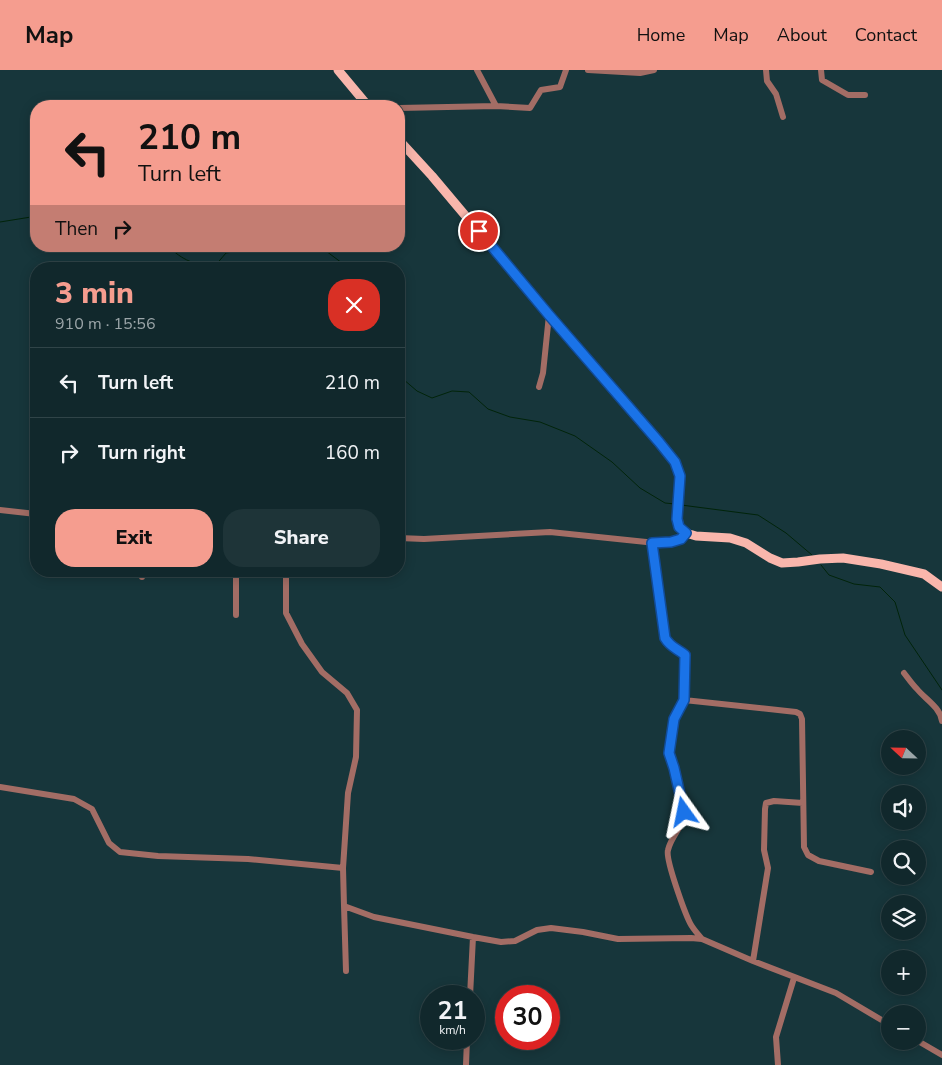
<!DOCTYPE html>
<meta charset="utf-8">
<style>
:root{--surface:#11282c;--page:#1e3438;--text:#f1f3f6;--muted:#9ca6a9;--line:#304448;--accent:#f59d8f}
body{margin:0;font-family:"Nunito Sans",sans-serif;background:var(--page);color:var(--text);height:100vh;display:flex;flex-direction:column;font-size:19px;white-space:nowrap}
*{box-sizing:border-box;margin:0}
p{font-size:16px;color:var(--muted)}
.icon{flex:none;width:28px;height:28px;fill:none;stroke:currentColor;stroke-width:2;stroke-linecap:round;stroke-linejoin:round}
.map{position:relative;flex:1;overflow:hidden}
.panel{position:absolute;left:30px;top:192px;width:375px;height:315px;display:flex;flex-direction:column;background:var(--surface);border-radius:20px;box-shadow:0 2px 12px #0003,0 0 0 1px var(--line)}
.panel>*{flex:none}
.top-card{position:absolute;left:30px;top:30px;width:375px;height:152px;border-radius:20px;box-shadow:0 2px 12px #0003,0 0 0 1px var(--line);background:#f59d8f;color:#111;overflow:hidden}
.needle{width:32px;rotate:292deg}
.buttons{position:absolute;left:881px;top:660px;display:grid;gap:10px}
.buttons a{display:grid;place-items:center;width:45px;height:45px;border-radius:50%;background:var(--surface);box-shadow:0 2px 12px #0003,0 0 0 1px var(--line);font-size:25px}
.speed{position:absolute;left:420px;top:915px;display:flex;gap:10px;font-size:25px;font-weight:700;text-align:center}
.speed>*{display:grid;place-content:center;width:65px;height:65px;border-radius:50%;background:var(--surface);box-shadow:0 2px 12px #0003,0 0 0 1px var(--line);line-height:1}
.speed small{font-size:12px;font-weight:400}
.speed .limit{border:8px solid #d22;background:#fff;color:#111}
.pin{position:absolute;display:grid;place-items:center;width:42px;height:42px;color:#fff;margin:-21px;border:2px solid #fff;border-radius:50%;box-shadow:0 1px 5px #0007}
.me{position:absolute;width:55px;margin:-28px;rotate:348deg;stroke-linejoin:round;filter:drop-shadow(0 0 4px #0008)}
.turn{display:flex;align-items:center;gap:18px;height:105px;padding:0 25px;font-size:22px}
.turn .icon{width:65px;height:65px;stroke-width:2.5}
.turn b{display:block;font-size:35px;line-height:42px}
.then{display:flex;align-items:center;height:48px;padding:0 25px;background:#0003;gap:10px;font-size:19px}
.round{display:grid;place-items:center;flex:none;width:52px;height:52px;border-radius:20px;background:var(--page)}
.overview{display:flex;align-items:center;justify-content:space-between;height:85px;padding:0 25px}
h1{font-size:30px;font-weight:800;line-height:38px;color:var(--accent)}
.cta{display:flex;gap:10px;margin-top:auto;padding:10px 25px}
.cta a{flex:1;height:58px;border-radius:20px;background:var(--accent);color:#111;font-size:20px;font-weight:800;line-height:58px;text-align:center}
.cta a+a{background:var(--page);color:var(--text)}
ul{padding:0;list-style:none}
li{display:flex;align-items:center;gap:15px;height:70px;padding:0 25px;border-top:1px solid var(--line)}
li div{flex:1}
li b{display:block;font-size:19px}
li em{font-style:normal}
header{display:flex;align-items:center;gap:30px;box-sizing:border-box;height:70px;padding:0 25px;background:var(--accent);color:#111}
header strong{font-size:24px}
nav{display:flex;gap:28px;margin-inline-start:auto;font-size:18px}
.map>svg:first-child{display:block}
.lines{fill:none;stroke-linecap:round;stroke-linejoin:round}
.stream{stroke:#01240a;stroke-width:1}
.minor{stroke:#a36d65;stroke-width:6}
.major{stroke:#f9b6ac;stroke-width:9}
.route-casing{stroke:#114b97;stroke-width:12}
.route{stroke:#1a73e8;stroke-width:9}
</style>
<header>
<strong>Map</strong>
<nav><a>Home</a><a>Map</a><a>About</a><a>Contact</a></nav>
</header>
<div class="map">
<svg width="942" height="995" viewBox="0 0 942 995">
<rect width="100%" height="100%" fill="#17363b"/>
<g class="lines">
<!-- stream -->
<path class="stream" d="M0 152 31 147 36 149
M168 176C183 191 194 194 214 197L226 183C236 182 246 179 255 180 267 180 280 181 292 176
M317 176 322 178 350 199
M399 307 403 309 417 321 432 328 452 321 469 322 488 339 510 347 540 352 575 366 612 392 640 418 665 433 675 434
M681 435 758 445 786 463 812 485
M821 495 829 505 854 514 880 517 895 532 905 565 942 620"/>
<!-- minor -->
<path class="minor" d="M477 0 496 36
M588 0 640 3 654 0
M766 0 767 11 776 24 783 47
M821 0 822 10 848 25H865
M310 36H322
M399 38 496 36 530 38 541 20 560 17 566 0
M539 317 543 303 549 245
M0 440 36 444
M399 468 424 469 550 462 656 473C668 472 678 474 686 463
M652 473 665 569C671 578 676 578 685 585L684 630 674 649 669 683 674 699 685 746C681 758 671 767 668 780 665 789 685 843 690 853 693 859 698 864 702 869
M236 501V545
M259 501V505
M286 501V543L302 574 322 602 347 623 357 640 356 687 348 723 343 798 344 836 374 847 473 867 501 872 515 871 537 860 551 858 583 862 618 869 691 868 702 869 753 891 836 923 890 955
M142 507V501
M904 603C908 608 912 614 917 619 925 629 940 637 942 651
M684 630 796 642 800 644 802 649 804 777 808 785 819 791 871 802
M0 717 74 729 92 739 109 773 120 782 158 786 248 789 343 798
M344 836 346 901
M753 891 768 798 764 780 765 739 766 733 774 731 803 733
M470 926 473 867
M918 971 942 985
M466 995 467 969
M778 995 776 967 794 908"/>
<!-- major -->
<path class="major" d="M338 0 368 36
M399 70 432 106 549 245 659 372 675 392 680 406 677 449 679 457 686 463 696 466 730 468 746 473 770 488 782 493 798 492 820 489 843 488 881 494 924 504 942 517"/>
</g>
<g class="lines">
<defs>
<path id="route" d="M479 161 549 245 659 372 675 392 680 406 677 449 679 457 686 463 681 469 671 472 652 473 665 568C671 578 677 578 685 585L684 630 674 649 669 683 674 698 684 742"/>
</defs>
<!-- route casing -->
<use href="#route" class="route-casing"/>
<!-- route -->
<use href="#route" class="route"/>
</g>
</svg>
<div class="buttons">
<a><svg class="needle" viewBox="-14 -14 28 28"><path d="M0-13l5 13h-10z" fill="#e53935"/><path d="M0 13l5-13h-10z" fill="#9ca6a9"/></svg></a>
<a><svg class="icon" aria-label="sound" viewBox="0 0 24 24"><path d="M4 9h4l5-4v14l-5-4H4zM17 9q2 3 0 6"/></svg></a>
<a><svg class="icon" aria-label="search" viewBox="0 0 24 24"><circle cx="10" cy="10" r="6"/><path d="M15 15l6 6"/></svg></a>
<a><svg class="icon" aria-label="layers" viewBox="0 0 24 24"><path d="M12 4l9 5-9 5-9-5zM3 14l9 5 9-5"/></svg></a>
<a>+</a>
<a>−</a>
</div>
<div class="speed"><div>21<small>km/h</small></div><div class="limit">30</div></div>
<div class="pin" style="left:479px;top:161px;background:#d93025"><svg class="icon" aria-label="arrive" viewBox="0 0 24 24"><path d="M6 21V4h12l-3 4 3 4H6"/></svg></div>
<svg class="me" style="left:684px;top:742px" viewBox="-20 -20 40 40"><path d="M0-17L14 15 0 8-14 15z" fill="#1a73e8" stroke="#fff" stroke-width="4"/></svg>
<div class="top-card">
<div class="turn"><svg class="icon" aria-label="left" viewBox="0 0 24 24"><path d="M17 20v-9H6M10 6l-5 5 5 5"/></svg><div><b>210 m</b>Turn left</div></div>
<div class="then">Then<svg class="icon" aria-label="right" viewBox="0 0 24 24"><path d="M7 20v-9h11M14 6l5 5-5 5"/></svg></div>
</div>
<section class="panel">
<div class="overview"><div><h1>3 min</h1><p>910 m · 15:56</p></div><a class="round" style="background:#d93025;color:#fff"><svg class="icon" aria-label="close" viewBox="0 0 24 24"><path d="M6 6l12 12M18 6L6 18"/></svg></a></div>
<ul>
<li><svg class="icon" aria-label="left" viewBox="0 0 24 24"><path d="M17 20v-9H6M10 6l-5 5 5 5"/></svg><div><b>Turn left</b></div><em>210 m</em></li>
<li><svg class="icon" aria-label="right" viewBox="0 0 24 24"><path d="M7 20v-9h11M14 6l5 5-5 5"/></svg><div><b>Turn right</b></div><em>160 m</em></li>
</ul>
<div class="cta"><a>Exit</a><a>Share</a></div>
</section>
</div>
